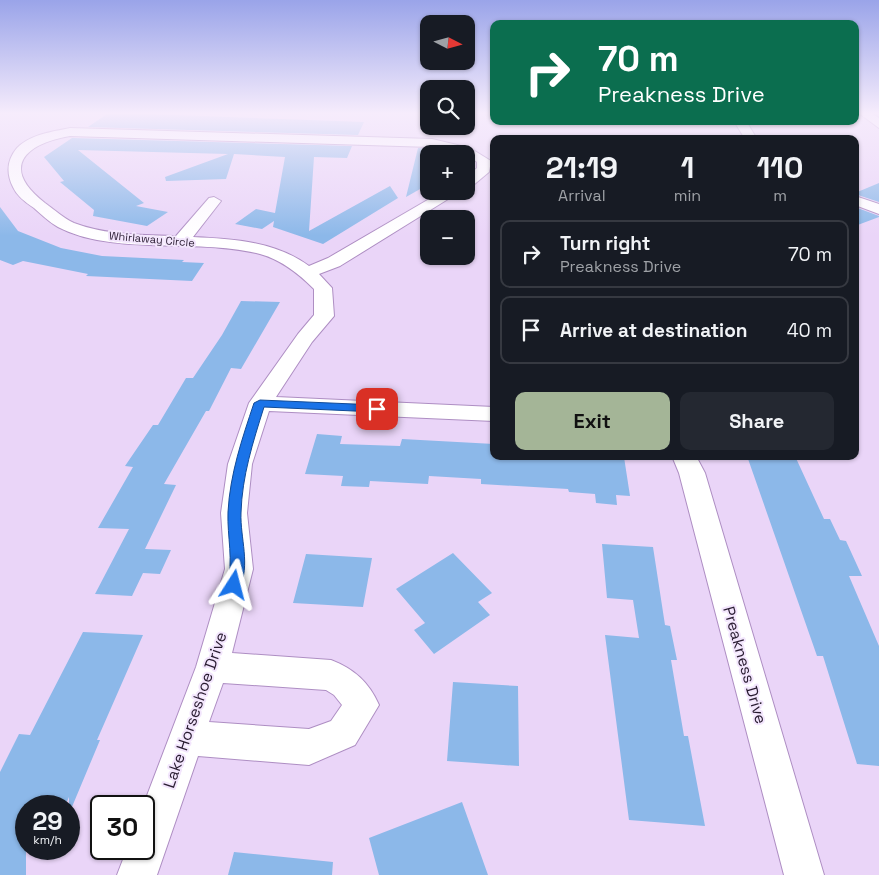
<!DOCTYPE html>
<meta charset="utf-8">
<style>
:root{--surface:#171b24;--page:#242831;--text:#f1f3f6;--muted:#9ea1a6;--line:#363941;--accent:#a4b597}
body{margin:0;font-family:"Space Grotesk",sans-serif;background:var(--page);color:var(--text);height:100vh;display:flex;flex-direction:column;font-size:19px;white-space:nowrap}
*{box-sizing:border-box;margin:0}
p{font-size:16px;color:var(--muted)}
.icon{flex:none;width:28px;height:28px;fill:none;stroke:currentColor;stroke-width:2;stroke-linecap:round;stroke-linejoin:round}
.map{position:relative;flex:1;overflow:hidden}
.side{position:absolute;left:490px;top:135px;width:369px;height:325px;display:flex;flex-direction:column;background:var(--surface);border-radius:10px;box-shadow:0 1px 4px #0004}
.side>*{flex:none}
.banner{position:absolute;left:490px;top:20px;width:369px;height:105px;border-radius:10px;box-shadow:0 1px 4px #0004;background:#0b6e4f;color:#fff;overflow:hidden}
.needle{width:32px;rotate:96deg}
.controls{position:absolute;left:420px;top:15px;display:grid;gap:10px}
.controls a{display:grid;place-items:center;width:55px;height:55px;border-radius:10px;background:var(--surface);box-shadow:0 1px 4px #0004;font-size:25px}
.speed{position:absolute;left:15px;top:795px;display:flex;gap:10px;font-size:25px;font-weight:700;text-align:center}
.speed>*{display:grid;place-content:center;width:65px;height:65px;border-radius:50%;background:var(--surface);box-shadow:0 1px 4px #0004;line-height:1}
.speed small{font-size:12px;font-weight:400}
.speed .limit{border:2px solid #111;border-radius:8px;background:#fff;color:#111}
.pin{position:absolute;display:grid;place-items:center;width:42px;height:42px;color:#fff;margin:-21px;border-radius:10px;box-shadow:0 2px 8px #0006}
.me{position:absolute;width:55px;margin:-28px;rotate:9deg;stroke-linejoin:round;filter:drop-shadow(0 0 4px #0008)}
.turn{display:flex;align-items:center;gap:18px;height:105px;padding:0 25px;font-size:22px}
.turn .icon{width:65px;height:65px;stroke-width:2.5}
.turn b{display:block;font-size:35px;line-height:42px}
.eta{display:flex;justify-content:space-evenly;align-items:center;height:85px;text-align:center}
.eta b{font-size:30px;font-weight:700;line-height:35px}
.primary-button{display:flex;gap:10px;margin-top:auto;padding:10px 25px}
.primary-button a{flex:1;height:58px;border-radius:10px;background:var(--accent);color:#111;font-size:20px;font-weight:700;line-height:58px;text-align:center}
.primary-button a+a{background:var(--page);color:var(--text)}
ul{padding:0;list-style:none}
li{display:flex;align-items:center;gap:15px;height:68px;margin:0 10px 8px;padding:0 15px;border:2px solid var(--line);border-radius:10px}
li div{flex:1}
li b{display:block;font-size:19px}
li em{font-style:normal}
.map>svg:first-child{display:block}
.building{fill:#8cb8e9}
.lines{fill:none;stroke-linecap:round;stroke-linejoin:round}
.minor-casing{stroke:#ae8ec3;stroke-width:2}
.minor{fill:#fff;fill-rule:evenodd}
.route{fill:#1a73e8;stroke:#114b97}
.labels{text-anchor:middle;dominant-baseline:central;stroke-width:4;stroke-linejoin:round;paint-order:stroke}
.far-street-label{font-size:11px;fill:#291c31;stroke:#f3e6fd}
.near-street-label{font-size:16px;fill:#291c31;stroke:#f3e6fd}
</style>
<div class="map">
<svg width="879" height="875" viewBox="0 0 879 875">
<rect width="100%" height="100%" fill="#ead5f8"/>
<!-- building -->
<path class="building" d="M107 114H149L364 122 358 135 88 127Z
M72 138 352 146 347 158 314 157 309 231 390 186 398 198 323 244 273 227 274 221 262 229 235 224 256 209 275 213 285 157 234 154 226 179 166 181 165 177 228 154 78 150 144 203 136 206 168 212 147 226 93 216 94 210 60 182 64 181 44 157Z
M418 148 429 149V184L406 197Z
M879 183V202L855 194V193Z
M0 207 18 231 61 248 102 256 184 260 182 262 204 263 192 281 86 276 88 274 23 261 13 265 0 260Z
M855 207 879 216V217L855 226Z
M241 301 280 302 241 369 231 368 209 411H206L164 484 176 485 145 549 171 550 160 574 143 573 132 596 95 594 129 529 98 528 133 467 125 466 153 425H158L186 378H193L222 335Z
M317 434 342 436 340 444 400 446 402 439 494 444V456L624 457 630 496 616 495 617 505 596 503 595 494 569 492 568 489 481 484V479L429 476 428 484 370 481 369 487 341 486 343 476 305 474Z
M747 456H795L824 519H830L840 540 846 541 862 576H849L879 646V766L857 764 823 656H817Z
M602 544 653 547 665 625 670 626 677 660H671L684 736H688L705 826 629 820 605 635 639 638 633 600 607 598Z
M453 553 492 593 478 602 490 615 434 654 414 630 425 623 396 589Z
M306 554 372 558 363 607 293 603Z
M83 632 143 635 97 740H100L69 814V797L65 806H26V875H0V772L19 734 30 735Z
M453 682 518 686 519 766 447 761Z
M462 802 488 875H379L369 838Z
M234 852 333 862 332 875H228Z"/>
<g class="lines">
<defs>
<path id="minor" d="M860 114H873L879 118V128Z
M734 121H746L757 139H745Z
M70 128 432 139 470 148 491 161 489 172 471 187 466 188V177L477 168V162L466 154 432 147 70 136C24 144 0 168 45 203 55 210 63 218 74 223 105 235 143 235 176 236L209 198 214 197 221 201 193 237C233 239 275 241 309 266L328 258 443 191H461L340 266 319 274 332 288 334 316 312 342 276 397 494 407V421L269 411 252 464 247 513 253 569 232 653 331 660C354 669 369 682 379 705L355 745 309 765 198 756 157 875H117L127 849H144L143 806 196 667 225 569 221 513 228 464 249 403 298 334 314 315V289C299 274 282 260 260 254 200 238 113 256 58 227 49 222 42 215 34 208 25 202 17 196 13 187 6 173 7 160 17 148 31 134 52 132 70 128ZM223 683 326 690 334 695 342 705 331 721 309 729 209 722Z
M855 196 879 204V214L855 205Z
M672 456H696L705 473 824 875H784L679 473Z"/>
</defs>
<!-- minor casing -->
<use href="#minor" class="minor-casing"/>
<!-- minor -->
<use href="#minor" class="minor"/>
</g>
<!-- sky -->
<linearGradient id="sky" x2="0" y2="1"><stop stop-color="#9aa4e9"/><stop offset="0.48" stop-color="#f6ecfc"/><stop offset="1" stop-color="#f6ecfc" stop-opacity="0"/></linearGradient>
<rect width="879" height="236" fill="url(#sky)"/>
<!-- route -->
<path class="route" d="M260 400 377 405 382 409 377 412 264 407C253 442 242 476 241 513 240 538 251 565 239 589H229L227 585C234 560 227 537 228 512 230 474 242 439 254 403Z"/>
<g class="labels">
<!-- far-street labels -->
<g class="far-street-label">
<text transform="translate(152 239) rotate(5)">Whirlaway Circle</text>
</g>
<!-- near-street labels -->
<g class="near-street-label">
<text transform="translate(745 665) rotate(74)">Preakness Drive</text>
<text transform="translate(195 710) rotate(-71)">Lake Horseshoe Drive</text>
</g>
</g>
</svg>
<div class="controls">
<a><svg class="needle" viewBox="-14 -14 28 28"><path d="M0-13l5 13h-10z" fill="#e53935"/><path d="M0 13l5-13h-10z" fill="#9ea1a6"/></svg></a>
<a><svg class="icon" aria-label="search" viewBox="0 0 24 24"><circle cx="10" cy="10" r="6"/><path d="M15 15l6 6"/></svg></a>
<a>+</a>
<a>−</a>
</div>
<div class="speed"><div>29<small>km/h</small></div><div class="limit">30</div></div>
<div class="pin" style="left:377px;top:409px;background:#d93025"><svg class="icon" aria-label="arrive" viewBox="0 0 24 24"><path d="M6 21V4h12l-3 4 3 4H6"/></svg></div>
<svg class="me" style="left:234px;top:585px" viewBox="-20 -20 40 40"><path d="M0-17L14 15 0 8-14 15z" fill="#1a73e8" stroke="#fff" stroke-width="4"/></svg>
<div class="banner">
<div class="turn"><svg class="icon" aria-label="right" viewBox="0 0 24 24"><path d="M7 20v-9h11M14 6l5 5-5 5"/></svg><div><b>70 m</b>Preakness Drive</div></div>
</div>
<section class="side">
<div class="eta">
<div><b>21:19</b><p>Arrival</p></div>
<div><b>1</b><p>min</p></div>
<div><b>110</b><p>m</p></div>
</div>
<ul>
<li><svg class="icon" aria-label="right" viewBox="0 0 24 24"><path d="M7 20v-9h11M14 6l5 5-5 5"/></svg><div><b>Turn right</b><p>Preakness Drive</p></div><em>70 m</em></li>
<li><svg class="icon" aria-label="arrive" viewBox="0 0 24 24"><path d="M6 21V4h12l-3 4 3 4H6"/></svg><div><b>Arrive at destination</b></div><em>40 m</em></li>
</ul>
<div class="primary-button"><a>Exit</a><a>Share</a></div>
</section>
</div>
